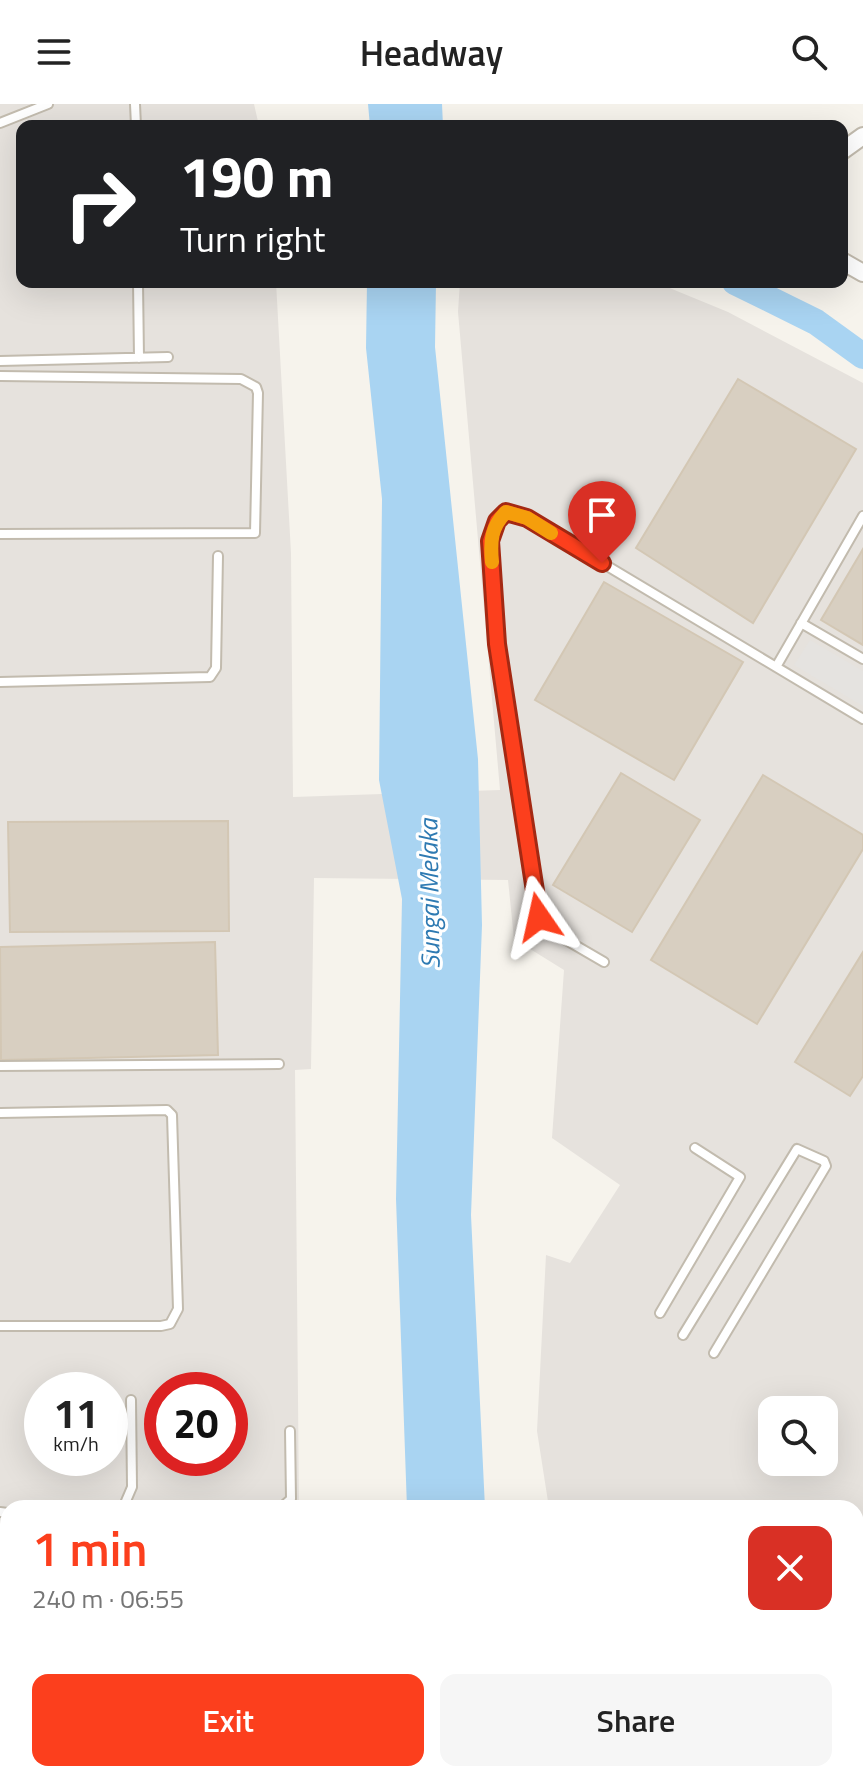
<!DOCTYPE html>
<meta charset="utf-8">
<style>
:root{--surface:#fff;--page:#f6f6f6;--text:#222;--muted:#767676;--accent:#fc3f1d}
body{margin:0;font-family:"Titillium Web",sans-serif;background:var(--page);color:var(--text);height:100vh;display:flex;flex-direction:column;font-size:30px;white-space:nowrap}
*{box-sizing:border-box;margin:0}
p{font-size:26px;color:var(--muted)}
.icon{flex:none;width:44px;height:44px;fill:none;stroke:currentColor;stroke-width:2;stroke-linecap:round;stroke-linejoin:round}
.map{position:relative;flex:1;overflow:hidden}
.drawer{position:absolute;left:0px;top:1396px;width:864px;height:282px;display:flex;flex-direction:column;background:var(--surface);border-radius:24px 24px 0 0;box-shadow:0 8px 32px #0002}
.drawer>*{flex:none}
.guide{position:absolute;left:16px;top:16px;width:832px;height:168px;border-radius:16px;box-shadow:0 8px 32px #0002;background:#202124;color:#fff;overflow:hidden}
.buttons{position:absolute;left:758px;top:1292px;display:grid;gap:16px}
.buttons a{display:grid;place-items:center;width:80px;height:80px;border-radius:16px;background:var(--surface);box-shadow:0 8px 32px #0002;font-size:40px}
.speed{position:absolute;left:24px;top:1268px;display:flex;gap:16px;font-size:40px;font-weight:700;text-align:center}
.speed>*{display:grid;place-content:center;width:104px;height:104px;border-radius:50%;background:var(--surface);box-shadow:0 8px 32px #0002;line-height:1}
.speed small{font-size:20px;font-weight:400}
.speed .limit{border:12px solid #d22;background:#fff;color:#111}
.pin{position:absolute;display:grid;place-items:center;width:68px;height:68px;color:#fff;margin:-82px -34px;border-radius:50% 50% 50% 0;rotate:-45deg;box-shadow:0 0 8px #0007}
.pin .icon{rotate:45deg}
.me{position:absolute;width:88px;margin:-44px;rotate:349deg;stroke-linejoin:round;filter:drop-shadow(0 0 6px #0008)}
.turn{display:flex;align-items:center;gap:28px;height:168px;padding:0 32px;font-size:36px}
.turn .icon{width:104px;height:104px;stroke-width:2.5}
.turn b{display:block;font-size:56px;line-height:68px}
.round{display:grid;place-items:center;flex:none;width:84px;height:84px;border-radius:16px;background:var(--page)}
.overview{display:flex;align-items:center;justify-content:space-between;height:136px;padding:0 32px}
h1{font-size:48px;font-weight:600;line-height:60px;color:var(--accent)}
.cta{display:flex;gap:16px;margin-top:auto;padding:16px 32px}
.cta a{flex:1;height:92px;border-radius:16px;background:var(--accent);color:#fff;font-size:32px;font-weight:600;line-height:92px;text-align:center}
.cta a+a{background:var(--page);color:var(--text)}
header{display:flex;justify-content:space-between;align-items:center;height:104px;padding:0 32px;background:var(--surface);font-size:36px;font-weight:600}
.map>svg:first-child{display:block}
.industrial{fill:#e6e2dd;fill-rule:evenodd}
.parking{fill:#e5e3e0}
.water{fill:#a9d4f2}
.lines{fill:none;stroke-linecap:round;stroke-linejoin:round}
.river{stroke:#a9d4f2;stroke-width:26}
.building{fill:#d8cfc1;stroke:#d3c7b4;stroke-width:2}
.lane-casing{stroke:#c2bbae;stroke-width:12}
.street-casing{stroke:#c2bbae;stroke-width:20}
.lane{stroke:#fff;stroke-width:8}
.street{stroke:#fff;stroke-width:16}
.route-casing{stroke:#a42913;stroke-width:20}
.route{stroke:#fc3f1d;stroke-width:14}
.slow{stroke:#f59e0b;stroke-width:14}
.labels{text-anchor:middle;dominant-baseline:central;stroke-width:6;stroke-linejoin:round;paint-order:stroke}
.water-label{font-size:26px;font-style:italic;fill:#2e7ab2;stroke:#fff}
</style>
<header><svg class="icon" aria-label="menu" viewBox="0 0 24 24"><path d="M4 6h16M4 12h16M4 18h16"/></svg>Headway<svg class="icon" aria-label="search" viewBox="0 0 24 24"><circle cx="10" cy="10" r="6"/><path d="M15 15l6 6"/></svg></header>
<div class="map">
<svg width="863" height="1677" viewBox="0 0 863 1677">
<rect width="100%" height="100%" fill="#f6f3ec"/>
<!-- industrial -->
<path class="industrial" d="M0 0H254L259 22H22V178H276L291 449 293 693 500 686 458 208 460 178H655L728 208 863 279V1677H573V1670H856V1404H549L537 1327 546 1151 570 1159 620 1081 552 1034 564 866 514 835 508 776 314 774 311 965 295 966 299 1404H8V1670H345L347 1677H0ZM42 1286H110V1354H42ZM162 1286H230V1354H162ZM772 1306H824V1358H772Z"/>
<!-- parking -->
<path class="parking" d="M810 536 863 567V602L794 561Z"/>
<!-- water -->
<path class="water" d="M368 0H442L443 22H370Z
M367 178H436L435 243 478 655 482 821 471 1111 485 1404H407L396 1095 402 795 379 676 382 395 366 244Z
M457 1670H536L537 1677H459Z"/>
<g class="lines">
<!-- river -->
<path class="river" d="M735 178 816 218 863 252"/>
</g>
<!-- building -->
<path class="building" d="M738 275 856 345 753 519 636 444Z
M863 445V541L821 516Z
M604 478 743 558 674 676 535 596Z
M621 669 700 716 632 828 553 781Z
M763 671 863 731V745L757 920 651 856Z
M228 717 229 827 10 828 8 718Z
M215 838 218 951 1 956 0 843Z
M863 848V972L850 992 795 958Z
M591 1670H806L805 1677H616Z"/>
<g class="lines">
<defs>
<path id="lane" d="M135 0 136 22
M0 19 48 0
M138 178 139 254
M0 257 168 253
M0 272 241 275 256 283 258 289 255 429 0 430
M801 519 863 555
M776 563 863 412
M0 578 210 573 216 564 218 452
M604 858 549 826 539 813 497 540 490 437 497 417 506 408 527 414 863 615
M0 962 279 960
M0 1009 167 1006 172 1011 178 1205 170 1220 161 1222H0
M660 1209 740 1073 695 1044
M683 1231 797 1045 824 1057 826 1062 714 1249
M123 1404 132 1383 131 1296
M255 1404 282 1403 291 1395 290 1327
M0 1408 8 1409
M164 1677V1670"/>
<path id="street" d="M842 47 863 32
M842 157 863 169
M0 1434H8
M126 1677V1670"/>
</defs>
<!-- lane casing -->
<use href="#lane" class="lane-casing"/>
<!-- street casing -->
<use href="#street" class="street-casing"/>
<!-- lane -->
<use href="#lane" class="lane"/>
<!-- street -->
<use href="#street" class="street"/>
</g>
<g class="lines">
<defs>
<path id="route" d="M539 813 497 540 490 437 497 417 506 408 527 414 602 459"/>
</defs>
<!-- route casing -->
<use href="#route" class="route-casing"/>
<!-- route -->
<use href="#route" class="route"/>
<!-- slow -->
<path class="slow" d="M492 458C490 437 491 423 506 408L527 414 551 429"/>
</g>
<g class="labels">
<!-- water labels -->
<g class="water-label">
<text transform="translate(429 790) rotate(-91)">Sungai Melaka</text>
</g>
</g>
</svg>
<div class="buttons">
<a><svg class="icon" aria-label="search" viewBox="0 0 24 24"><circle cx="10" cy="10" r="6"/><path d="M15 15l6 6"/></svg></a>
</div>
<div class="speed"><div>11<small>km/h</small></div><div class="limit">20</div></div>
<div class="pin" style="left:602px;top:459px;background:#d93025"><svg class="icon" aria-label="arrive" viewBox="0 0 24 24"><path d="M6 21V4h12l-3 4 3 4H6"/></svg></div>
<svg class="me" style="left:539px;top:813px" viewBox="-20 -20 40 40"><path d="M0-17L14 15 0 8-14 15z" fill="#fc3f1d" stroke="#fff" stroke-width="4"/></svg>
<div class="guide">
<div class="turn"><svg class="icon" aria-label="right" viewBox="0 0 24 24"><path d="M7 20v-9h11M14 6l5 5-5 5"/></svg><div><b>190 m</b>Turn right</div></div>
</div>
<section class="drawer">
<div class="overview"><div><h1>1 min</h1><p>240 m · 06:55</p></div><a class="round" style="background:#d93025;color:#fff"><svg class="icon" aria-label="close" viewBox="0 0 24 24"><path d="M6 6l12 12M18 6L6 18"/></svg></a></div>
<div class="cta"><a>Exit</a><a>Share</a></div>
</section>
</div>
